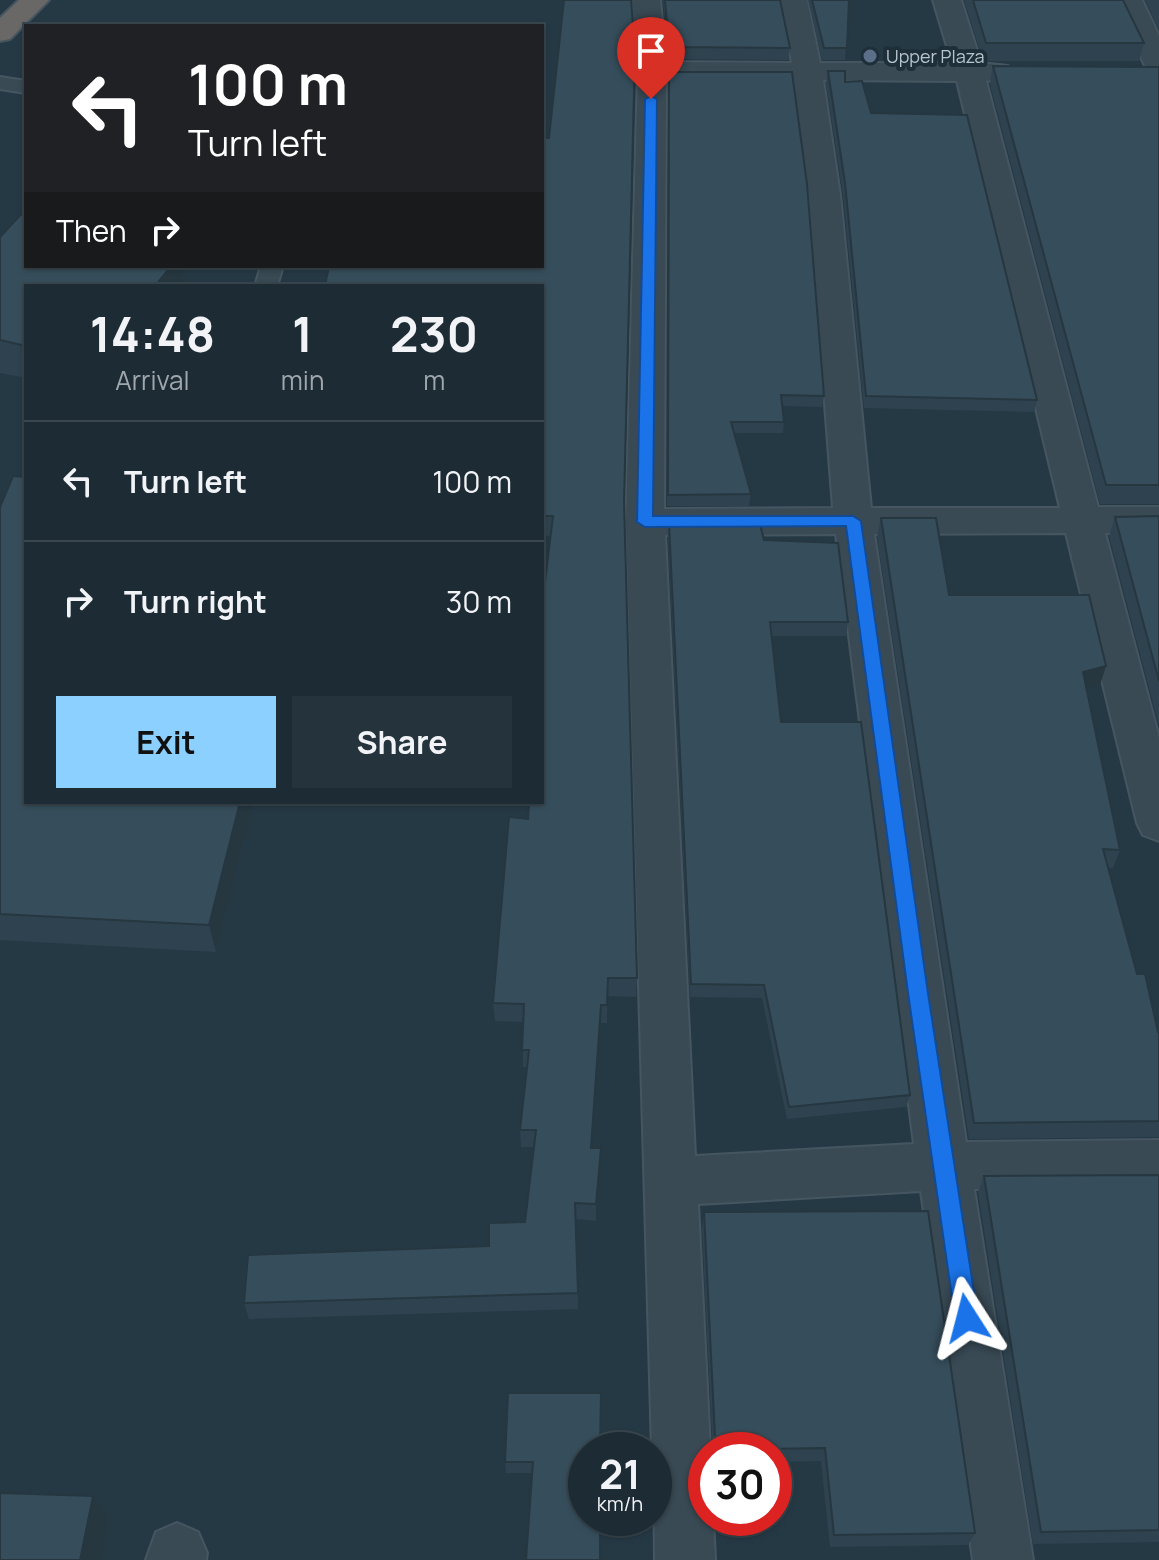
<!DOCTYPE html>
<style>
:root{--surface:#1c2b34;--page:#25333c;--text:#f1f3f6;--muted:#a0a7ac;--line:#3a474f;--accent:#8bd0ff}
body{margin:0;font-family:Manrope,sans-serif;background:var(--page);color:var(--text);height:100vh;display:flex;flex-direction:column;font-size:30px;white-space:nowrap}
*{box-sizing:border-box;margin:0}
p{font-size:26px;color:var(--muted)}
.icon{flex:none;width:44px;height:44px;fill:none;stroke:currentColor;stroke-width:2;stroke-linecap:round;stroke-linejoin:round}
.map{position:relative;flex:1;overflow:hidden}
.sheet{position:absolute;left:24px;top:284px;width:520px;height:520px;display:flex;flex-direction:column;background:var(--surface);border-radius:0px;box-shadow:0 2px 6px #0004,0 0 0 2px var(--line)}
.sheet>*{flex:none}
.top-card{position:absolute;left:24px;top:24px;width:520px;height:244px;border-radius:0px;box-shadow:0 2px 6px #0004,0 0 0 2px var(--line);background:#202124;color:#fff;overflow:hidden}
.speed{position:absolute;left:568px;top:1432px;display:flex;gap:16px;font-size:40px;font-weight:700;text-align:center}
.speed>*{display:grid;place-content:center;width:104px;height:104px;border-radius:50%;background:var(--surface);box-shadow:0 2px 6px #0004,0 0 0 2px var(--line);line-height:1}
.speed small{font-size:20px;font-weight:400}
.speed .limit{border:12px solid #d22;background:#fff;color:#111}
.pin{position:absolute;display:grid;place-items:center;width:68px;height:68px;color:#fff;margin:-82px -34px;border-radius:50% 50% 50% 0;rotate:-45deg;box-shadow:0 0 8px #0007}
.pin .icon{rotate:45deg}
.me{position:absolute;width:88px;margin:-44px;rotate:351deg;stroke-linejoin:round;filter:drop-shadow(0 0 6px #0008)}
.turn{display:flex;align-items:center;gap:28px;height:168px;padding:0 32px;font-size:36px}
.turn .icon{width:104px;height:104px;stroke-width:2.5}
.turn b{display:block;font-size:56px;line-height:68px}
.then{display:flex;align-items:center;height:76px;padding:0 32px;background:#0003;gap:16px;font-size:30px}
.eta{display:flex;justify-content:space-evenly;align-items:center;height:136px;text-align:center}
.eta b{font-size:48px;font-weight:700;line-height:56px}
.primary-button{display:flex;gap:16px;margin-top:auto;padding:16px 32px}
.primary-button a{flex:1;height:92px;border-radius:0px;background:var(--accent);color:#111;font-size:32px;font-weight:700;line-height:92px;text-align:center}
.primary-button a+a{background:var(--page);color:var(--text)}
ul{padding:0;list-style:none}
li{display:flex;align-items:center;gap:24px;height:120px;padding:0 32px;border-top:2px solid var(--line)}
li div{flex:1}
li b{display:block;font-size:30px}
li em{font-style:normal}
.map>svg:first-child{display:block}
.lines{fill:none;stroke-linecap:round;stroke-linejoin:round}
.service-casing{stroke:#465661;stroke-width:4}
.minor-casing{stroke:#465661;stroke-width:4}
.trunk-casing{stroke:#44555f;stroke-width:4}
.service{fill:#394a55;fill-rule:evenodd}
.minor{fill:#394a55;fill-rule:evenodd}
.trunk{fill:#696866;fill-rule:evenodd}
.wall{fill:#2e434f}
.shaded-wall{fill:#263740}
.building{fill:#364e5c;stroke:#263740;stroke-width:2}
.route{fill:#1a73e8;stroke:#114b97;stroke-width:2}
.service-dot{fill:#5c6f8a;stroke:#1e2f3a;stroke-width:3}
.labels{text-anchor:middle;dominant-baseline:central;stroke-width:8;stroke-linejoin:round;paint-order:stroke}
.far-poi-label{font-size:18px;fill:#b7c5ce;stroke:#1e2f3a;text-anchor:start}
</style>
<div class="map">
<svg width="1159" height="1560" viewBox="0 0 1159 1560">
<rect width="100%" height="100%" fill="#253945"/>
<g class="lines">
<defs>
<path id="service" d="M0 77 26 81V93L0 89Z
M261 266H283L277 286H255Z"/>
<path id="minor" d="M632 0H660L666 62 792 63 779 0H807L820 63H952L933 0H961L981 63 1008 66 1012 72 1008 78 986 81 1098 507H1159V533H1105L1159 738V841L1143 835 1137 823 1066 533 874 534 966 1142 1159 1140V1188L974 1189 1033 1560H973L921 1191 698 1204 710 1450H706V1518H713L715 1560H655L654 1450H652L626 522 638 71ZM666 80H794L809 195 833 508 664 509ZM823 80 957 81 1060 508H871L840 195ZM836 534 914 1144 695 1156 665 535Z
M1114 0H1142L1159 36V75L1149 72 1145 66Z
M177 1523 198 1532 207 1553 206 1560H146L156 1532Z"/>
<path id="trunk" d="M19 0H49L10 39 0 41V18Z"/>
</defs>
<!-- service casing -->
<use href="#service" class="service-casing"/>
<!-- minor casing -->
<use href="#minor" class="minor-casing"/>
<!-- trunk casing -->
<use href="#trunk" class="trunk-casing"/>
<!-- service -->
<use href="#service" class="service"/>
<!-- minor -->
<use href="#minor" class="minor"/>
<!-- trunk -->
<use href="#trunk" class="trunk"/>
</g>
<!-- wall -->
<path class="wall" d="M663 0H780L790 48 788 60 669 59Z
M808 0H849L845 60H822Z
M964 0H1123L1144 43 1139 61H983Z
M1145 0H1159V30Z
M993 66 1159 67V504H1100L990 84Z
M828 71 845 82 871 113 1037 400 1034 412 864 408 843 195 826 83Z
M669 72 824 396 822 407 783 406 784 422 783 433H734L751 494 749 506H667Z
M0 237 26 266H181L185 286H26V378L0 373Z
M542 286 624 503 637 978 636 997 607 996V1023H601L592 1148H601V1165L596 1221 576 1219 578 1309 249 1319 244 1303 489 1246 525 1222 534 1147H521L520 1130 527 1067H523V1022L495 1021 493 1003 528 819 551 536H542Z
M0 507 26 802H254L216 952 0 940Z
M1159 516V726L1109 536 1115 517Z
M881 518 949 595 1100 685 1086 688 1120 850 1113 868H1108L1137 974 1158 1032H1159V1137L969 1139 877 537Z
M669 524 764 540 848 622 846 636H772L781 722 910 1095 906 1107 787 1119 762 998 690 997 668 538Z
M1159 1175V1542L1033 1544 978 1192 984 1176Z
M704 1212 975 1533 968 1545 830 1547 821 1461 774 1462V1450H710L712 1439 702 1228Z
M508 1393 600 1560 532 1473H506L505 1462Z"/>
<!-- shaded-wall -->
<path class="shaded-wall" d="M171 266H181L185 286H155Z
M1106 666 1100 685 1077 690 1083 672Z
M240 802H254L216 952 209 925Z
M601 1005V1023L591 1164V1148Z
M601 1148V1165L596 1221V1204Z
M93 1496 108 1518 100 1560H80Z"/>
<!-- building -->
<path class="building" d="M564 0H631L635 52 624 502 637 978H608L607 1005H601L591 1148H601L596 1204 575 1203 578 1293 244 1303 248 1255 489 1246V1223L525 1222 536 1130H520L529 1050H522L524 1004 493 1003 509 817 528 819 529 802H542V607L553 516H542V286H325L329 266H542V138H549Z
M665 0H780L790 48 669 47Z
M812 0H849L847 48H824Z
M973 0H1123L1144 43H986Z
M993 66 1159 67V485H1106Z
M828 71H845V82L862 81 871 113 967 115 1037 400 866 396 845 183Z
M669 72H792L807 184 824 396 781 395 784 422H731L751 494 668 495Z
M26 209V266H171L155 286H26V346L0 340V237Z
M13 476 26 477V802H240L209 925 0 914V507Z
M1159 516V681L1115 517Z
M881 518H936L949 595H1089L1106 666 1083 672 1120 850 1103 849 1137 974H1145L1158 1032H1159V1121L974 1123Z
M669 524H760L764 540 838 543 848 622H770L781 722H861L910 1095 789 1107 764 985 691 984Z
M1159 1175V1530L1041 1532 984 1176Z
M928 1211 975 1533 834 1535 825 1448 711 1450V1440L715 1437 704 1212Z
M508 1393H601L600 1450H586V1518H600V1560H526L533 1462H505Z
M0 1493 93 1496 80 1560H0Z"/>
<!-- route -->
<path class="route" d="M651 96 657 99 653 516H853L861 521 928 993 978 1318 975 1326 967 1329 958 1326 955 1318 908 993 846 526 645 527 637 522 645 99Z"/>
<!-- markers -->
<circle class="service-dot" cx="870" cy="56" r="8"/>
<g class="labels">
<!-- far-poi labels -->
<g class="far-poi-label">
<text x="886" y="56">Upper Plaza</text>
</g>
</g>
</svg>
<div class="speed"><div>21<small>km/h</small></div><div class="limit">30</div></div>
<div class="pin" style="left:651px;top:99px;background:#d93025"><svg class="icon" aria-label="arrive" viewBox="0 0 24 24"><path d="M6 21V4h12l-3 4 3 4H6"/></svg></div>
<svg class="me" style="left:967px;top:1318px" viewBox="-20 -20 40 40"><path d="M0-17L14 15 0 8-14 15z" fill="#1a73e8" stroke="#fff" stroke-width="4"/></svg>
<div class="top-card">
<div class="turn"><svg class="icon" aria-label="left" viewBox="0 0 24 24"><path d="M17 20v-9H6M10 6l-5 5 5 5"/></svg><div><b>100 m</b>Turn left</div></div>
<div class="then">Then<svg class="icon" aria-label="right" viewBox="0 0 24 24"><path d="M7 20v-9h11M14 6l5 5-5 5"/></svg></div>
</div>
<section class="sheet">
<div class="eta">
<div><b>14:48</b><p>Arrival</p></div>
<div><b>1</b><p>min</p></div>
<div><b>230</b><p>m</p></div>
</div>
<ul>
<li><svg class="icon" aria-label="left" viewBox="0 0 24 24"><path d="M17 20v-9H6M10 6l-5 5 5 5"/></svg><div><b>Turn left</b></div><em>100 m</em></li>
<li><svg class="icon" aria-label="right" viewBox="0 0 24 24"><path d="M7 20v-9h11M14 6l5 5-5 5"/></svg><div><b>Turn right</b></div><em>30 m</em></li>
</ul>
<div class="primary-button"><a>Exit</a><a>Share</a></div>
</section>
</div>
